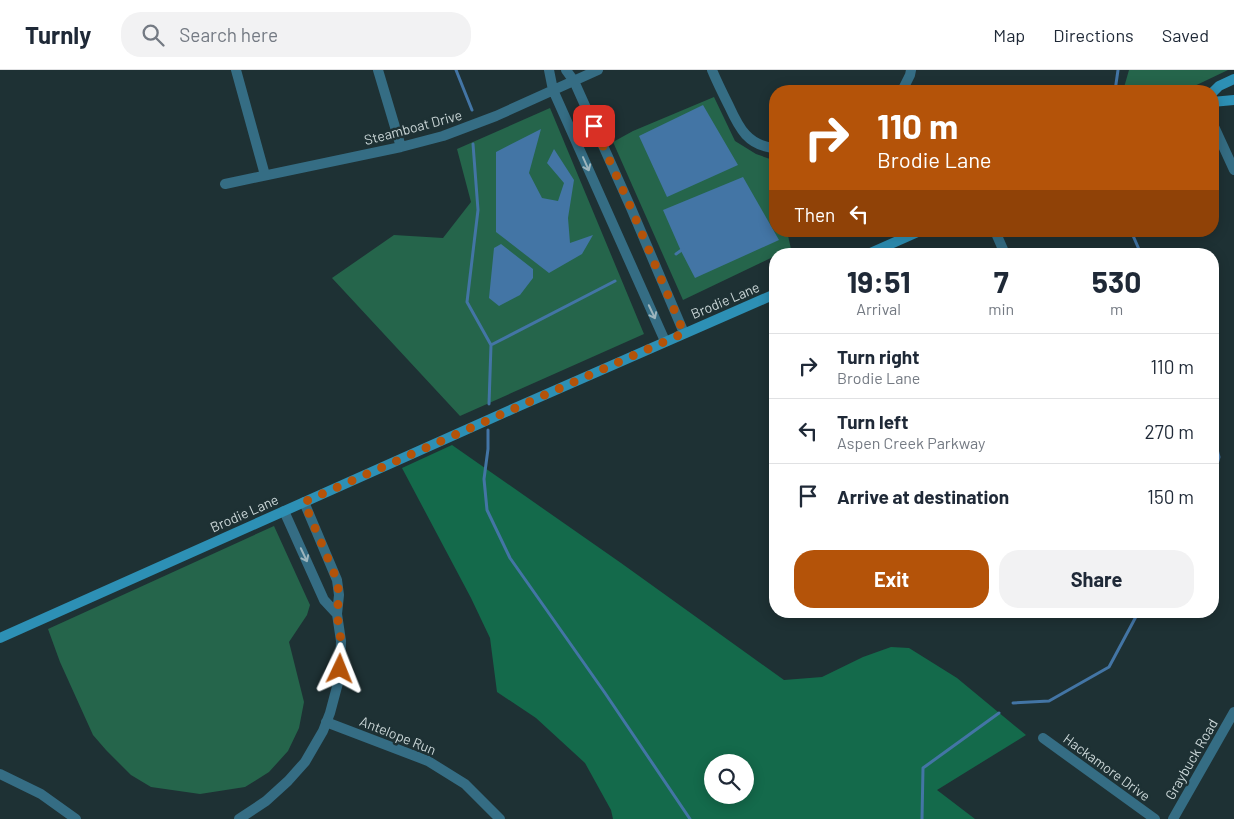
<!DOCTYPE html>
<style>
:root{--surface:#fff;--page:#f2f2f3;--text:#1f2937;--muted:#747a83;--line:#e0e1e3;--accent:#b45309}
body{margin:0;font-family:Barlow,sans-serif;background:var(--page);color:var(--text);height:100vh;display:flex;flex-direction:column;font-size:19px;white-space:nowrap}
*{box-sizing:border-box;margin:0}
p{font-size:16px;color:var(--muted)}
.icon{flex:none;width:28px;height:28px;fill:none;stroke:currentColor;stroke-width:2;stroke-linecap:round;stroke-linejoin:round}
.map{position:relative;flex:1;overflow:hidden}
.side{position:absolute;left:769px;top:178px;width:450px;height:370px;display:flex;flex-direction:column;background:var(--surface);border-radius:20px;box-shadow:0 2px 12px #0003}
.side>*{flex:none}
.hud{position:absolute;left:769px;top:15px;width:450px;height:152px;border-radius:20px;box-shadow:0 2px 12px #0003;background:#b45309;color:#fff;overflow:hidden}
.tools{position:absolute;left:704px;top:684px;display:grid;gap:10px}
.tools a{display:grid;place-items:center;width:50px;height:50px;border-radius:50%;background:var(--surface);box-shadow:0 2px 12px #0003;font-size:25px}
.pin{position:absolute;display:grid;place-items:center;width:42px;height:42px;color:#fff;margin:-21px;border-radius:10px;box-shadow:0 2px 8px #0006}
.me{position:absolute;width:55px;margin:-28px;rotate:2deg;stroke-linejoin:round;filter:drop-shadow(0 0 4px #0008)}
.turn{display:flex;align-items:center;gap:18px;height:105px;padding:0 25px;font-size:22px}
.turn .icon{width:65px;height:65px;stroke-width:2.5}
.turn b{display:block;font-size:35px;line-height:42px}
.then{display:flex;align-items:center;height:48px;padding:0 25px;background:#0003;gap:10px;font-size:19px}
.eta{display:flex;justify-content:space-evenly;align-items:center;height:85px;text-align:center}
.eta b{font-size:30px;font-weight:700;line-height:35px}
.primary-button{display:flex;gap:10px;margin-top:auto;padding:10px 25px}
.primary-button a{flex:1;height:58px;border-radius:20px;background:var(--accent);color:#fff;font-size:20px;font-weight:700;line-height:58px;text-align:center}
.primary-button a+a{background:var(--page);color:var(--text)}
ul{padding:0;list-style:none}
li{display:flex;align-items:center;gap:15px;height:65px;padding:0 25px;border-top:1px solid var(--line)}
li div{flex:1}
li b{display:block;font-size:19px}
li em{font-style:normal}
header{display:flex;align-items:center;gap:30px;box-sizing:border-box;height:70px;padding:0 25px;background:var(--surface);border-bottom:1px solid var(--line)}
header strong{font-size:24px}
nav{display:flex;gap:28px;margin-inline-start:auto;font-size:18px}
.search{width:350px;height:45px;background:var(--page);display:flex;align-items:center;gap:12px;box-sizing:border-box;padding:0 18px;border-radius:20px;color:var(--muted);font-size:19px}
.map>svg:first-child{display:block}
.green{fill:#25654b}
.forest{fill:#146a4b;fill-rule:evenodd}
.water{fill:#4375a5}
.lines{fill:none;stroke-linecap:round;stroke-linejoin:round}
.stream{stroke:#4375a5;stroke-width:3}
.minor{stroke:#356d84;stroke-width:10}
.secondary{stroke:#2d90b5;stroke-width:10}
.oneway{stroke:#9db6be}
.route{stroke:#b45309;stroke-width:9;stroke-dasharray:0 16.2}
.labels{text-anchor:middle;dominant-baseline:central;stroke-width:5;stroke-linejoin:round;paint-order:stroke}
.street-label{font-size:14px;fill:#cad6d7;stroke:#1e3134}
</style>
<header>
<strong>Turnly</strong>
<div class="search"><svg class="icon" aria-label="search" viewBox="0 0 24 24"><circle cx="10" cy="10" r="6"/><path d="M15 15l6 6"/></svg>Search here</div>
<nav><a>Map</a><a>Directions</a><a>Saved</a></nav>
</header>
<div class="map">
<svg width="1234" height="749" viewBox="0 0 1234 749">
<rect width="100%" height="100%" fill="#1e3134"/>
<!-- green -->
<path class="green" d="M1129 0H1228L1184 21H1123Z
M714 27 735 71 756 84 770 89 775 110V161H787L791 179 781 184H775V186L683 230 613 72 633 61Z
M550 38 644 264 460 346 332 208 394 165 443 168 471 132 457 79Z
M274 456 310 535 307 545 289 572 304 632 299 658 288 681 269 702 245 717 200 724 151 717 131 705 106 680 93 665 60 592 48 559Z"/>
<!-- forest -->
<path class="forest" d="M452 375 621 493 784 610 822 607 863 587 891 577 909 578 957 608 1026 665 937 720 975 749H613L611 740 585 693 536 648 497 622 490 568 471 528 402 398ZM712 692H745V725H712Z"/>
<!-- water -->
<path class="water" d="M703 35 738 95 667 127 639 66Z
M541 59 529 103 542 128 558 131 564 113 547 93 554 79 574 110 568 148 570 173 593 165 582 184 549 203 496 162V82Z
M743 107 779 170 695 208 681 181 663 140Z
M501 174 533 199V208L520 225 499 236 489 228 494 178Z"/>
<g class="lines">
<!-- stream -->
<path class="stream" d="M456 0 472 40
M1115 21 1118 0
M473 74 478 140 467 232 491 275
M1131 161 1141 184
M676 184 683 179
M489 334 491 275 615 211
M1212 359 1219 387 1212 411
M488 360V379L484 409 487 440 510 488 605 623 690 749
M1013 633 1049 631 1109 597 1139 541
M922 749 923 698 999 643"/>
<!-- minor -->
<path class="minor" d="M236 0 265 105
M378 0 401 77
M549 0 553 20 665 271
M566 0 574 11 631 138 684 263
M712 0C717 12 723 24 729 36 739 58 748 76 775 78
M902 21 910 5 911 0
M1212 52 1234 100
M225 114 401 77 443 66 496 46 598 0
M995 161 1005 184
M284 441 324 530 337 544
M326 652 428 691 465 714 500 749
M1043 668 1155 749
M0 704 41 724 76 749
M239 749 266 731 288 711 305 692 323 661 330 643 338 613 340 599 341 571 337 544 339 525 337 510 304 432
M1173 749 1234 642"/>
<!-- secondary -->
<path class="secondary" d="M1212 23 1219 16 1234 9
M1212 32 1234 30
M868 184 920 161
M0 568 517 337 775 224"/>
</g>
<!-- one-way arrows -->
<defs><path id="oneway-shaft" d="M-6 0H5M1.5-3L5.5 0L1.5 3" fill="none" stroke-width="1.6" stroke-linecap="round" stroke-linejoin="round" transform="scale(1.25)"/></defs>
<g class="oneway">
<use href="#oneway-shaft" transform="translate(586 94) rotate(66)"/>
<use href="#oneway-shaft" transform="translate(652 242) rotate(65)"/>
<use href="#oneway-shaft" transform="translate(304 485) rotate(65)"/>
</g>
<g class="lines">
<!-- route -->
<path class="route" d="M340 599 341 571 337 544 339 525 337 510 304 432 684 263 631 138 594 56"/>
</g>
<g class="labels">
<!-- street labels -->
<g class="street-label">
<text transform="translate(413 57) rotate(-15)">Steamboat Drive</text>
<text transform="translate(725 230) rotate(-23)">Brodie Lane</text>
<text transform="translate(244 443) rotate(-24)">Brodie Lane</text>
<text transform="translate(398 665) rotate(22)">Antelope Run</text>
<text transform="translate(1191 689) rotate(-60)">Graybuck Road</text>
<text transform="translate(1107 697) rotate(36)">Hackamore Drive</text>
</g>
</g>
</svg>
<div class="tools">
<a><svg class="icon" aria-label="search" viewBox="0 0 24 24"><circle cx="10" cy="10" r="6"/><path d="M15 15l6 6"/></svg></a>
</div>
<div class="pin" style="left:594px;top:56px;background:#d93025"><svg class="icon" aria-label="arrive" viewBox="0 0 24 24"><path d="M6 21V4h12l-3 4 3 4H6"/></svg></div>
<svg class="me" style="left:340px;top:599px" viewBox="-20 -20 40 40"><path d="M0-17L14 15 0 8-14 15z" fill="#b45309" stroke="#fff" stroke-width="4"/></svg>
<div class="hud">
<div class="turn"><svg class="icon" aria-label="right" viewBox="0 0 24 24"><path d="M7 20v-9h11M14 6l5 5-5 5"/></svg><div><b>110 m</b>Brodie Lane</div></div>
<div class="then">Then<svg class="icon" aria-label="left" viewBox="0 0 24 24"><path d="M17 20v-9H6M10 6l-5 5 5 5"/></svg></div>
</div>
<section class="side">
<div class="eta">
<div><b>19:51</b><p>Arrival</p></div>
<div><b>7</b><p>min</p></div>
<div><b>530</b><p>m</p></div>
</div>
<ul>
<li><svg class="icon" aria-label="right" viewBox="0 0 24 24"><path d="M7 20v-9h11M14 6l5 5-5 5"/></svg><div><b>Turn right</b><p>Brodie Lane</p></div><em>110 m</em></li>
<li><svg class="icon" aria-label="left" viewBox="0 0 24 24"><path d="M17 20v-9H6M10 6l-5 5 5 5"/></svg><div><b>Turn left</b><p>Aspen Creek Parkway</p></div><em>270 m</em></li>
<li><svg class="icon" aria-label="arrive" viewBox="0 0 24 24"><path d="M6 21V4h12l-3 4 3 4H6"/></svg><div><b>Arrive at destination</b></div><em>150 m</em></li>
</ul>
<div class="primary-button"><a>Exit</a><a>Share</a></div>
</section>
</div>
